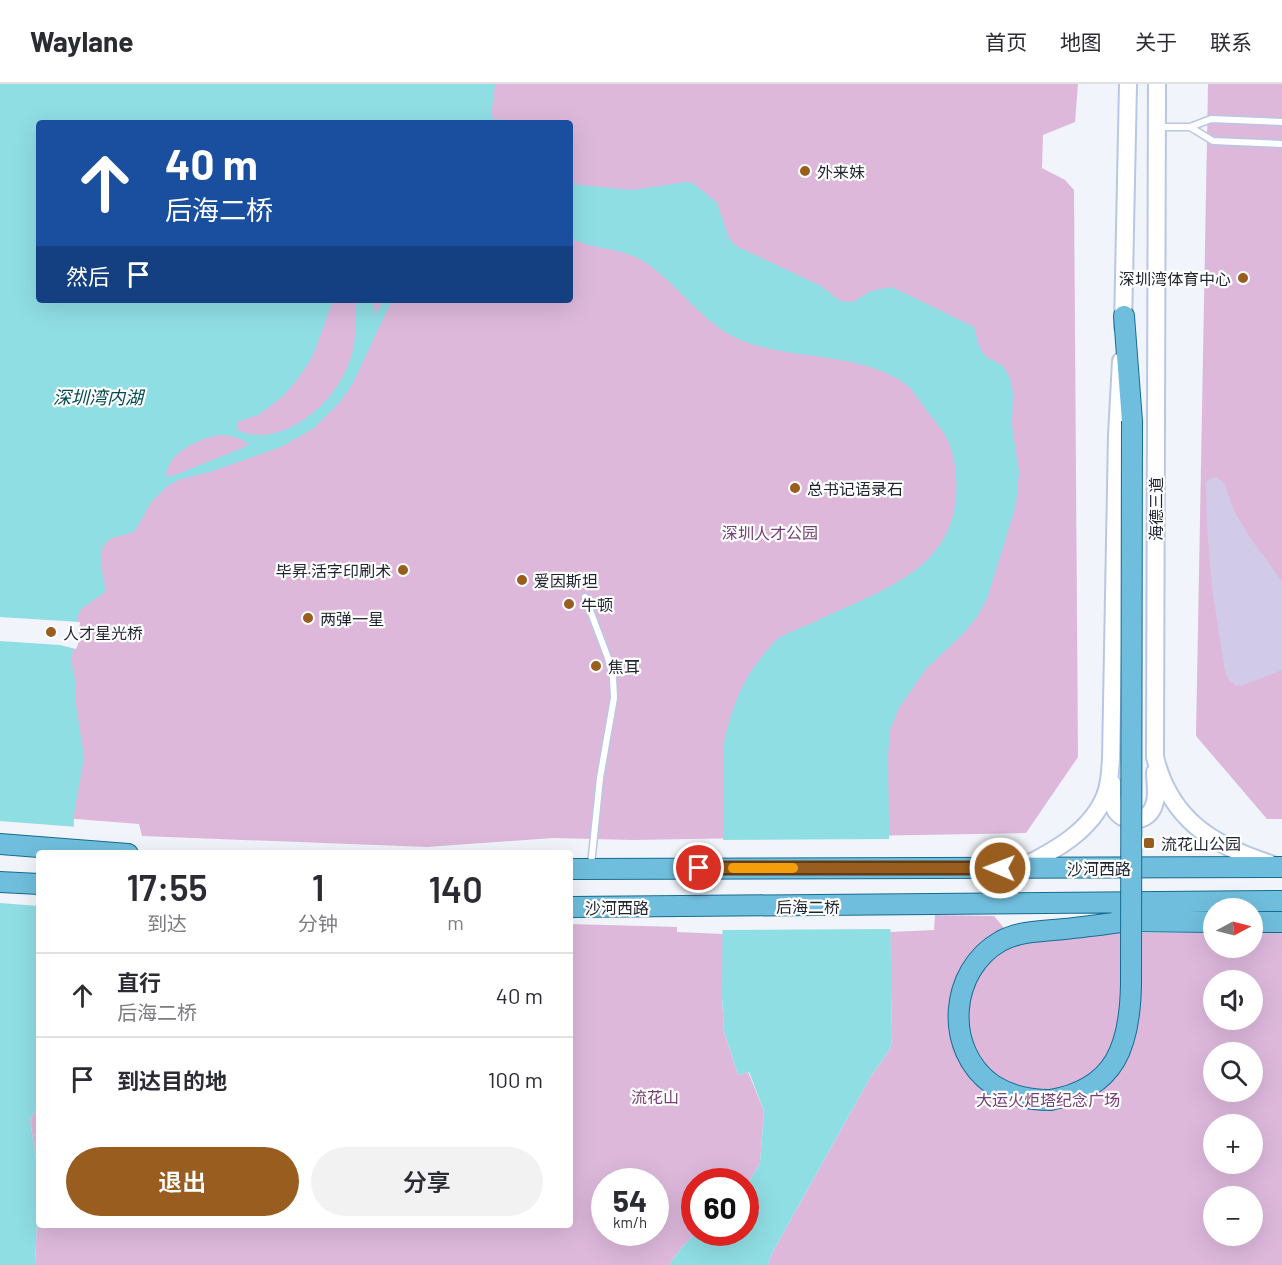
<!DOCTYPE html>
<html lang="zh">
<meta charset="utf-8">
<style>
:root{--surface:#fff;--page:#f2f2f3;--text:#2b2b33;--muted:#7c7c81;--line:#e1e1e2;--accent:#995d20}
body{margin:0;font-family:Barlow,"Noto Sans SC",sans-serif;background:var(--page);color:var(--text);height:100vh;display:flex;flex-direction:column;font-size:22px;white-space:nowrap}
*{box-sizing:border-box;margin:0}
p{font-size:20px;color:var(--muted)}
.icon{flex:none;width:33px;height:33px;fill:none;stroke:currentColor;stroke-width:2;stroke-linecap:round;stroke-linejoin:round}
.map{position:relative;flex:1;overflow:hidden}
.drawer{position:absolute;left:36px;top:766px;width:537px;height:378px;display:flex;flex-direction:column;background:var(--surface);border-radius:6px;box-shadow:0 6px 24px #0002}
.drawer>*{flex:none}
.banner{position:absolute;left:36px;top:36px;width:537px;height:183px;border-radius:6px;box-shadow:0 6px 24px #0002;background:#1a4fa0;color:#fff;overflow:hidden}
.needle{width:39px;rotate:83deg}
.fabs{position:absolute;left:1203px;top:814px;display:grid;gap:12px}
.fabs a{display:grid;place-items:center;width:60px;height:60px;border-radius:50%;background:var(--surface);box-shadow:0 6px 24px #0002;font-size:30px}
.speed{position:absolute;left:591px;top:1084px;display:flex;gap:12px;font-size:30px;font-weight:700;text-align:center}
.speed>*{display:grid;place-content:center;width:78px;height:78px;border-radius:50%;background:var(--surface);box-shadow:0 6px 24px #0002;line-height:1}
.speed small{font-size:15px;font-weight:400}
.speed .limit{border:9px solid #d22;background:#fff;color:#111}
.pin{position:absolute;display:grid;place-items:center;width:51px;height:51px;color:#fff;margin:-26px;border:3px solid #fff;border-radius:50%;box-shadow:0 2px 6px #0007}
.me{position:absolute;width:66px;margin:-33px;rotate:271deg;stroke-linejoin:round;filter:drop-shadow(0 0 4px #0008)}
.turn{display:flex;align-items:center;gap:21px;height:126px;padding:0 30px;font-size:27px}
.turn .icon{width:78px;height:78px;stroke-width:2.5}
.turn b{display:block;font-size:42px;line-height:51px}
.then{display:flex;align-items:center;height:57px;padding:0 30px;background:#0003;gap:12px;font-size:22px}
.eta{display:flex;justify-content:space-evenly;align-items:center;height:102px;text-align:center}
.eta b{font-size:36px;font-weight:600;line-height:42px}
.cta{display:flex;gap:12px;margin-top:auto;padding:12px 30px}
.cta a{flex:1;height:69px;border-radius:36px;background:var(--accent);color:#fff;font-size:24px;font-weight:600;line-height:69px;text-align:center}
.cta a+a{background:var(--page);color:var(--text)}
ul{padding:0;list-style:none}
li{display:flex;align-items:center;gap:18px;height:84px;padding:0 30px;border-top:2px solid var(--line)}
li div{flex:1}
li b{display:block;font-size:22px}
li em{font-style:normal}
header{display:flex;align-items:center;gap:36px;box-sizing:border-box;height:84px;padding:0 30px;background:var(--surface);border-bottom:2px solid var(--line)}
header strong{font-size:28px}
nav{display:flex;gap:33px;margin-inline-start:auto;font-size:21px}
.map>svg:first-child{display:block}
.green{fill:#ddb8db;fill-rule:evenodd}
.water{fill:#8fdee4;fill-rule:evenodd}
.pier{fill:#f1f4fa}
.building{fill:#d1cae9}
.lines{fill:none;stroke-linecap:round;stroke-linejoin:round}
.lane-casing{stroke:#b9c7e4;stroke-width:9}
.secondary-casing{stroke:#b9c7e4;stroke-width:20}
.primary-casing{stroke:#156c92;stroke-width:22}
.lane{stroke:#fff;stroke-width:6}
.secondary{stroke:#fff;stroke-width:16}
.primary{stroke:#70bedd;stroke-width:20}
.primary-bridge-casing{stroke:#156c92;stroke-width:22;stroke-linecap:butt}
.primary-bridge{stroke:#70bedd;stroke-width:20}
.route-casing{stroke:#633c15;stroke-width:15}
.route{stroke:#995d20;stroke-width:10}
.slow{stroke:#f59e0b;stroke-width:10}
.poi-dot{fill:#995d20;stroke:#fff;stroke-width:2}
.labels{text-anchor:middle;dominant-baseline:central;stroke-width:4.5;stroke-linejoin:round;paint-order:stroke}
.poi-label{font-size:16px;fill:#1f242f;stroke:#fff;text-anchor:start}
.street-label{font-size:16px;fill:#1f242f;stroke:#fff}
.park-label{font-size:16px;fill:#753e74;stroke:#fff}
.water-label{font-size:18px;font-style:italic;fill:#004b50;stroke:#fff}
</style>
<header>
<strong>Waylane</strong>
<nav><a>首页</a><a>地图</a><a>关于</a><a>联系</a></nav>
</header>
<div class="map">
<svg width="1282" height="1181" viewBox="0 0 1282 1181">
<rect width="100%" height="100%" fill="#f1f4fa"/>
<!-- green -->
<path class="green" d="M0 0H1078L1075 38 1043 51 1042 84 1065 96 1074 106 1078 673 1026 749 633 756 553 754 427 763 142 752 139 740 0 729ZM39 39H570V216H39Z
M1208 0H1282V735H1267L1196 652Z
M935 831 994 832 1005 845 1080 849H1213L1214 864H1252L1253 848H1282V1181H768L772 1169 871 992 890 965 892 955 890 848 934 846ZM1214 897H1252V936H1214ZM1214 969H1252V1008H1214ZM1214 1041H1252V1080H1214ZM1214 1113H1252V1152H1214Z
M570 840 677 843V848L724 850 722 913 724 947 738 991 748 988 764 1027 760 1079 746 1103V1098H694V1149H696L682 1163 669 1181H35L39 1094 30 1036 39 1020V1142H570ZM604 1098H656V1149H604Z"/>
<!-- water -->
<path class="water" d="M0 0H495L491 34 504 37 505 39H39V216H333L316 264 308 280 296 297 283 312 260 330 238 338V346C253 354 273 351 287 345 323 329 352 292 355 252 356 239 353 229 358 216H373L375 231 384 216H392L352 301 339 319 314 344 281 363 210 388 181 395 169 401 151 418 135 447C127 452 115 451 108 457 93 469 106 493 105 508L81 525 77 534 75 559 71 575 73 587 76 597V621L84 673 74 731 73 769 39 770V1020L30 1036 39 1094 35 1181H0ZM221 351C230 351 240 354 248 359L247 362 175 391 166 393C167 368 200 354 221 351Z
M686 98 693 99 717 119 729 154 736 162 821 202 840 217 853 218 871 207 892 203 974 243 979 262 985 272 1003 282 1010 294 1013 309 1012 342 1019 388 1016 421 987 515 977 533 963 550 926 585 899 624 890 646 888 672 892 955 890 965 871 992 772 1169 768 1181H669L682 1163 696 1149H746V1103L760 1079 764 1027 749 988 738 991 724 947 722 913 724 658C732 624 742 595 765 569 769 564 773 559 777 555 788 548 803 543 814 538 888 503 968 483 955 382 951 353 940 344 924 323 917 314 913 305 904 299 853 265 785 278 734 253 699 235 676 198 643 177 620 163 593 166 570 154V100L632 106Z"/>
<!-- pier -->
<path class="pier" d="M0 533 80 538 78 560 76 565 60 561 0 557Z
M0 737 77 743 76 770H39V822L0 819Z
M892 755 893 845 721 846V756Z"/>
<!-- building -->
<path class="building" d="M1216 393 1224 399 1235 429 1253 458 1282 497V586L1241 602 1236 601 1229 596 1225 587 1212 504 1207 443 1206 399 1208 396Z"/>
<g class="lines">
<defs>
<path id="lane" d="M1158 43H1190L1211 35 1282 38
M1190 43 1213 57 1282 60
M585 513 608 574 613 594 614 614 600 694 591 781"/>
<path id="secondary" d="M1157 0 1155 673C1170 735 1212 761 1271 780
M1123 243 1128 0
M1112 699C1112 708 1111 719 1116 727 1126 741 1149 738 1154 721 1158 712 1155 699 1155 688
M1022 783C1054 767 1091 747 1105 712 1110 700 1110 687 1111 675L1117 351 1121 277"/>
<path id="primary" d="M1124 232 1132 337
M0 760 128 770
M570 785 1282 783
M0 798 39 800
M570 823 1282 817
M1117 837 1214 838
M1252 838H1282
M1050 1016C1029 1016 1010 1012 993 1001 943 966 949 886 1001 857 1020 847 1043 847 1064 845 1085 843 1106 840 1128 837"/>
</defs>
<!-- lane casing -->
<use href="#lane" class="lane-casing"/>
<!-- secondary casing -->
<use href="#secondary" class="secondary-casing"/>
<!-- primary casing -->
<use href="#primary" class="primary-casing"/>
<!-- lane -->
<use href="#lane" class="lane"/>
<!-- secondary -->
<use href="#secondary" class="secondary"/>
<!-- primary -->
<use href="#primary" class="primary"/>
<defs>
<path id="primary-bridge" d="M1050 1016C1116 1005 1130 961 1131 900L1132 337"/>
</defs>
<!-- primary-bridge casing -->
<use href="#primary-bridge" class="primary-bridge-casing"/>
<!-- primary-bridge -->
<use href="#primary-bridge" class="primary-bridge"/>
</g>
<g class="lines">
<defs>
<path id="route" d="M699 784H1000"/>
</defs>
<!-- route casing -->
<use href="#route" class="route-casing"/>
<!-- route -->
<use href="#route" class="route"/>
<!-- slow -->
<path class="slow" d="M733 784H793"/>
</g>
<!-- markers -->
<g class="poi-dot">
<circle cx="805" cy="87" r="6"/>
<circle cx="1243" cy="194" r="6"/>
<circle cx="795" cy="404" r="6"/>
<circle cx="403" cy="486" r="6"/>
<circle cx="522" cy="496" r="6"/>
<circle cx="569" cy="520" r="6"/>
<circle cx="308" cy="534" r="6"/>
<circle cx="51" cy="548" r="6"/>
<circle cx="596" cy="582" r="6"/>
<rect x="1143" y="753" width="12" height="12" rx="3"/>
</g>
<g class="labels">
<!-- poi labels -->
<g class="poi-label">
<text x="817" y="87">外来妹</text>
<text x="1231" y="194" text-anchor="end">深圳湾体育中心</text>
<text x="807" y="404">总书记语录石</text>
<text x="391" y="486" text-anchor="end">毕昇·活字印刷术</text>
<text x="534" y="496">爱因斯坦</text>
<text x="581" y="520">牛顿</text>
<text x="320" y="534">两弹一星</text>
<text x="63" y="548">人才星光桥</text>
<text x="608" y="582">焦耳</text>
<text x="1161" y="759">流花山公园</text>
</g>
<!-- street labels -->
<g class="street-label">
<text transform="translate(1155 425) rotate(-90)">海德三道</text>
<text x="1099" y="784">沙河西路</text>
<text x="808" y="822">后海二桥</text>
<text x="617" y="823">沙河西路</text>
</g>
<!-- park labels -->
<g class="park-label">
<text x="770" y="448">深圳人才公园</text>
<text x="655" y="1012">流花山</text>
<text x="1048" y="1015">大运火炬塔纪念广场</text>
</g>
<!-- water labels -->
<g class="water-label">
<text x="98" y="313">深圳湾内湖</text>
</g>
</g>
</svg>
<div class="fabs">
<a><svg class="needle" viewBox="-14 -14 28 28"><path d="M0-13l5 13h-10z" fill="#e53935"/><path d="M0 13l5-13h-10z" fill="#7c7c81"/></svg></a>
<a><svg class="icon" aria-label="sound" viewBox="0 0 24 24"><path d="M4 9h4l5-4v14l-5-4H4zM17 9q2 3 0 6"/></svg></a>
<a><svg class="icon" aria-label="search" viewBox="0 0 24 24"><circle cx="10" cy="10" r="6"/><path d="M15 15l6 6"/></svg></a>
<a>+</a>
<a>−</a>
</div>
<div class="speed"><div>54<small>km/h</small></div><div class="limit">60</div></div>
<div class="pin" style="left:699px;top:784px;background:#d93025"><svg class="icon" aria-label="arrive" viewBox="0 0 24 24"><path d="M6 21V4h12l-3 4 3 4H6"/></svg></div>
<svg class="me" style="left:1000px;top:784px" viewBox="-20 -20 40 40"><circle r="17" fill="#995d20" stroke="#fff" stroke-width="3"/><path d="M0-11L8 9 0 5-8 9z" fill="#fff"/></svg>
<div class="banner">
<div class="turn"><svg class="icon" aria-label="ahead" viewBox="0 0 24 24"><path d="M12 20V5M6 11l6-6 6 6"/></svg><div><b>40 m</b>后海二桥</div></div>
<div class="then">然后<svg class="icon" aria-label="arrive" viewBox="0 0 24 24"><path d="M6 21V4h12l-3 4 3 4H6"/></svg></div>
</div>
<section class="drawer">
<div class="eta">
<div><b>17:55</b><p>到达</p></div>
<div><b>1</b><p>分钟</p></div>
<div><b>140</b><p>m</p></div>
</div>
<ul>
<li><svg class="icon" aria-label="ahead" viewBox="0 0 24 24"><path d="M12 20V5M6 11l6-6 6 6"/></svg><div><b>直行</b><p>后海二桥</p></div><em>40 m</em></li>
<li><svg class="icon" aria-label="arrive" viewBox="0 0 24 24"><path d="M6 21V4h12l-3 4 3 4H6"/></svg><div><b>到达目的地</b></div><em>100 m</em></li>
</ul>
<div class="cta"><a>退出</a><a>分享</a></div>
</section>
</div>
